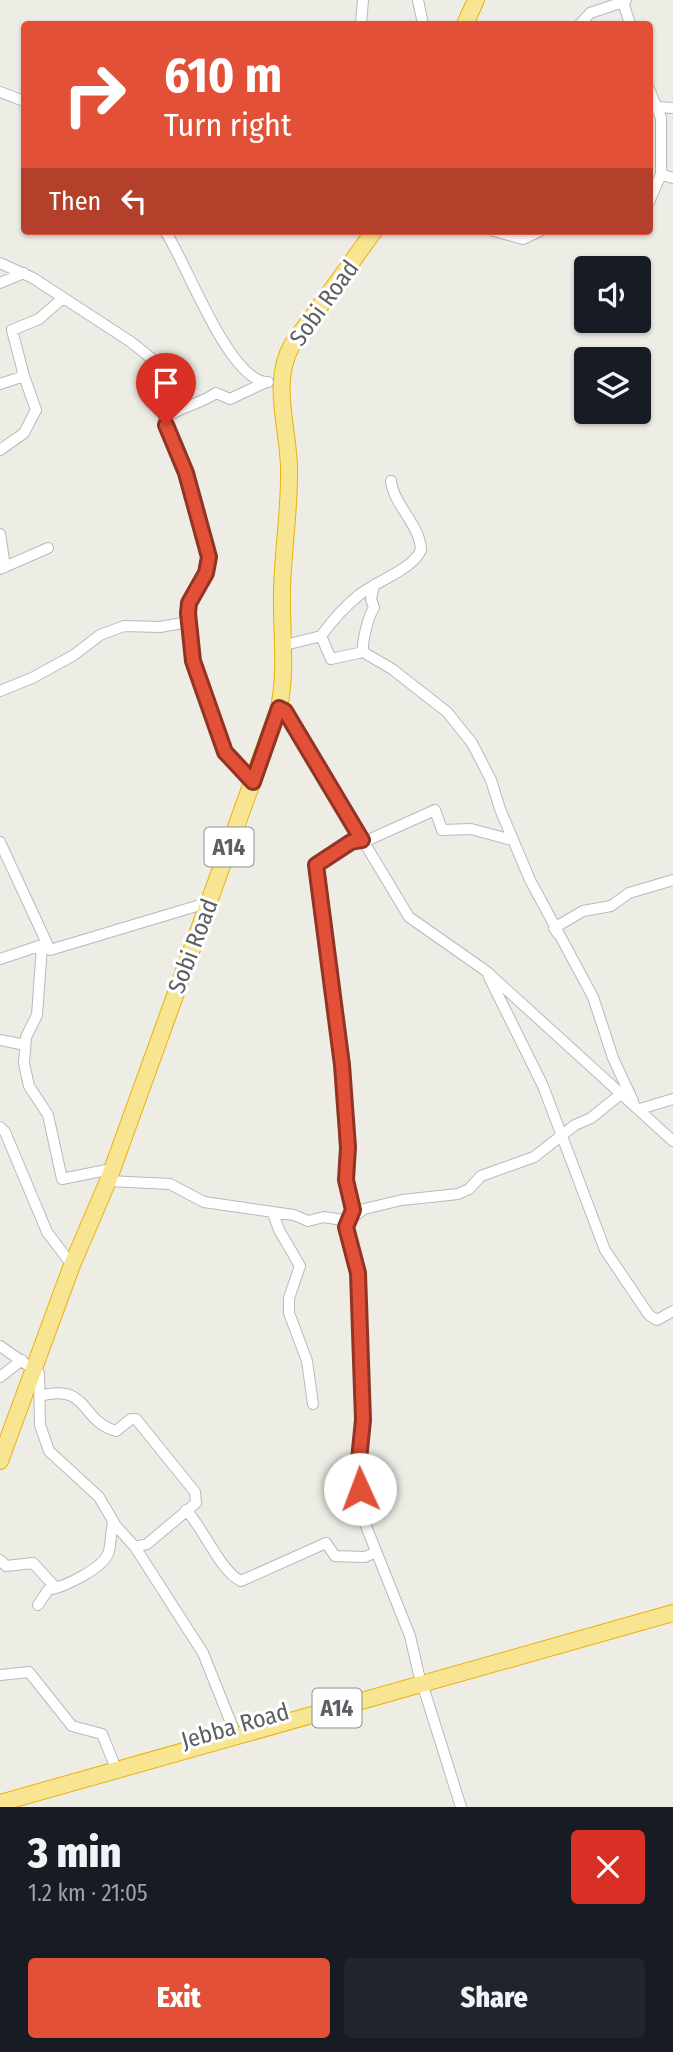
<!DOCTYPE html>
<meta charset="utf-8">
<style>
:root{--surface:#171b24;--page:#20242c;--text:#f1f3f6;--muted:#9ea1a6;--accent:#e15037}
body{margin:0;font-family:"Fira Sans Condensed",sans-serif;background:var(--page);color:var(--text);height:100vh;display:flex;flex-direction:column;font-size:26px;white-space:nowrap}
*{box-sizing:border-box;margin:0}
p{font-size:23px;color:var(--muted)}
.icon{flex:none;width:38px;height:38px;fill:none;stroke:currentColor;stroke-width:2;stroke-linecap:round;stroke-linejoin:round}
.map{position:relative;height:1807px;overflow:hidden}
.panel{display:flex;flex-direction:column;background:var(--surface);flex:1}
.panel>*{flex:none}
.top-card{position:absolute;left:21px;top:21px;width:632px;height:214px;border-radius:7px;box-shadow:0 2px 5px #0004;background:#e15037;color:#fff;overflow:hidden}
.tools{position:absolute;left:574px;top:256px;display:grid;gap:14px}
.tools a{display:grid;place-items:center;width:77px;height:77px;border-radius:7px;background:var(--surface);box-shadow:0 2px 5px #0004;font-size:35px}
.pin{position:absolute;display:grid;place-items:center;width:60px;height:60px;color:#fff;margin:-72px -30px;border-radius:50% 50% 50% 0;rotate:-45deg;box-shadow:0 0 7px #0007}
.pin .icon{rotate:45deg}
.me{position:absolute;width:77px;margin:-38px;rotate:358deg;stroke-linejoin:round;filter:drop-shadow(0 0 5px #0008)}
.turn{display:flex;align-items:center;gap:24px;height:147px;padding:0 28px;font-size:32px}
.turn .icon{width:91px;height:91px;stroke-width:2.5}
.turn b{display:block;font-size:49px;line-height:60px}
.then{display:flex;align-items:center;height:66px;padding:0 28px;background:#0003;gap:14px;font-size:26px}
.round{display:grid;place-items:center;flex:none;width:74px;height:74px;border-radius:7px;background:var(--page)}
.head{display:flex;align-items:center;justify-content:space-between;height:119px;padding:0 28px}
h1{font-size:42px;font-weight:800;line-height:52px}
.primary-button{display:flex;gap:14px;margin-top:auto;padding:14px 28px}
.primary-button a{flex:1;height:80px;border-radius:7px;background:var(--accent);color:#fff;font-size:28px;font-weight:800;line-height:80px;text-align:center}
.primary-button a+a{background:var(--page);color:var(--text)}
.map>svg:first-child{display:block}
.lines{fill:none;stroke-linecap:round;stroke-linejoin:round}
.minor-casing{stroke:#b7b9be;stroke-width:12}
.highway-casing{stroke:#e8b20b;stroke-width:18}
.minor{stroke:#fff;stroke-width:10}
.highway{stroke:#f8e592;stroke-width:16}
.route-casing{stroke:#923424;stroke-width:18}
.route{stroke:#e15037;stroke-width:12}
.labels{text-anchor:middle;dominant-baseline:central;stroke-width:6;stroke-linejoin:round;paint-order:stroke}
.shield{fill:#fff;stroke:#8d8f92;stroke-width:2}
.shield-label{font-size:23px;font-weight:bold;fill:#5c5f64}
.street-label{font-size:24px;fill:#5c5f64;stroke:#fff}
</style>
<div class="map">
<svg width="673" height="1807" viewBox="0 0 673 1807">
<rect width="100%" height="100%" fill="#eeede5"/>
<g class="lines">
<defs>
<path id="minor" d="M418 0 423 24
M626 0 623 2 630 24
M361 24 363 0
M580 24 590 13 623 2
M649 89 661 118V174L673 178
M0 92 24 101
M657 107 673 108
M649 202 661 174
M165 231C186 261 229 383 268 382
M494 231 523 239 540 231
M0 263 33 278 131 342 166 370
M0 283 24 273
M0 384 24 376 12 330 39 319 63 298
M0 450 24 433 36 410 24 376
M0 534 5 567
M0 569 48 548
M321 636C332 621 344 607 359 595 378 580 412 570 421 550 420 524 394 506 391 481
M285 645 321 636 331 659 363 652 392 669 447 712 472 743 491 780 500 809 530 880 593 997 613 1058 633 1101
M363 652C362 642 368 616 374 608L371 599 374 585
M0 691 32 678 74 655 100 635 124 626 160 627 188 622
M279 708 285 711 409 917 486 971 673 1141
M253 782 225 753 193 661 188 613 189 603 206 574 209 557 186 473 164 419C180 406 199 405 216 393L230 399 264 383
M0 842 50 950 210 902
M558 934 554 928 583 911 611 906 629 893 673 880
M42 946 37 1015 26 1037 24 1063 29 1086 48 1115 62 1179 111 1169
M0 959 45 944
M489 977 543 1086 605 1250 649 1315 657 1320 673 1311
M0 1040 25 1045
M640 1109 673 1099
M0 1127 5 1132 47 1232 72 1265
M108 1181 170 1184 204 1202 294 1215 308 1221 324 1217 348 1221 364 1209 402 1200 458 1194 469 1189 481 1176 534 1157 575 1125 591 1118 622 1093
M273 1213 279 1230 300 1266 289 1298V1313L307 1361 313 1404
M0 1346 39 1373 40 1425 49 1451 99 1497 116 1526 135 1547 203 1653 233 1728
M0 1377 22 1360
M39 1396C90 1383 79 1420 116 1431L131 1419H136L195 1492 196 1503 147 1544 135 1547
M186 1510C204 1529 220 1571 241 1581L326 1543 335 1556 365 1557 374 1553
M0 1560 6 1566 33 1563 56 1588
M38 1605 48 1590C64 1587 105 1568 109 1551 111 1542 111 1532 113 1522
M0 1675 29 1672 72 1726 102 1734 113 1761
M419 1675 410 1636 366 1526 358 1470 363 1420 358 1273 346 1227 353 1210 346 1180 342 1065 316 865 351 842 366 841 435 810 442 830 471 829 512 840
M422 1683 461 1807"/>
<path id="highway" d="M465 24 476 0
M0 1461 72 1265 108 1181 279 708C287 668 281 631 282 590 283 549 290 508 289 467 288 426 271 382 292 345L374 231
M0 1803 673 1613"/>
</defs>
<!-- minor casing -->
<use href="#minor" class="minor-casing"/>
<!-- highway casing -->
<use href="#highway" class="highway-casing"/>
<!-- minor -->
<use href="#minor" class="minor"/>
<!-- highway -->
<use href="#highway" class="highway"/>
</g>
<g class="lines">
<defs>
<path id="route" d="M166 425 186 473 209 557 206 573 189 603 188 613 193 661 225 752 253 782 279 708 285 711 362 840 351 842 316 865 342 1065 348 1147 346 1180 353 1210 346 1227 358 1273 363 1420 358 1470 360 1489"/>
</defs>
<!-- route casing -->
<use href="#route" class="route-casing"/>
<!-- route -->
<use href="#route" class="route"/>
</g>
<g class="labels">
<!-- shield labels -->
<g class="shield">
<rect x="204.5" y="827.5" width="49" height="39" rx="5"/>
<rect x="312.5" y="1688.5" width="49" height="39" rx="5"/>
</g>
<g class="shield-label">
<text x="229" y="847">A14</text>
<text x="337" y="1708">A14</text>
</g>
<!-- street labels -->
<g class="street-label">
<text transform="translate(324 303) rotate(-54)">Sobi Road</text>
<text transform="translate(193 946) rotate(-69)">Sobi Road</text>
<text transform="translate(235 1726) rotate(-16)">Jebba Road</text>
</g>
</g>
</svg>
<div class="tools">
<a><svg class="icon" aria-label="sound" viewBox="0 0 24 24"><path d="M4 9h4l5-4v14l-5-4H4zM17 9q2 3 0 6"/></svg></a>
<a><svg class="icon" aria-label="layers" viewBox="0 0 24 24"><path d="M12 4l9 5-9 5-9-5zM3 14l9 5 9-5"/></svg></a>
</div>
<div class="pin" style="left:166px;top:425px;background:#d93025"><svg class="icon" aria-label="arrive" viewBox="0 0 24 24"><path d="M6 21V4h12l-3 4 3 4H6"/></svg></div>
<svg class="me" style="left:360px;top:1489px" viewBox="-20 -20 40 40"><circle r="19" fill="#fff"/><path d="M0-13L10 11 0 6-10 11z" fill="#e15037"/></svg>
<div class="top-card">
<div class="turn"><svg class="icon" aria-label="right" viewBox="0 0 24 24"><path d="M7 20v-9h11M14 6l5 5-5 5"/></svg><div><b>610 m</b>Turn right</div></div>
<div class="then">Then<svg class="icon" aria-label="left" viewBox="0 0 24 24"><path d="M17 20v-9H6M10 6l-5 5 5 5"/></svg></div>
</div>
</div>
<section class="panel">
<div class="head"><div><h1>3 min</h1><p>1.2 km · 21:05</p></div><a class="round" style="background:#d93025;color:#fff"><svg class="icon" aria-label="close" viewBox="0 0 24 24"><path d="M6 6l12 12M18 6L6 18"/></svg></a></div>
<div class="primary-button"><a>Exit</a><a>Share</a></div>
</section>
